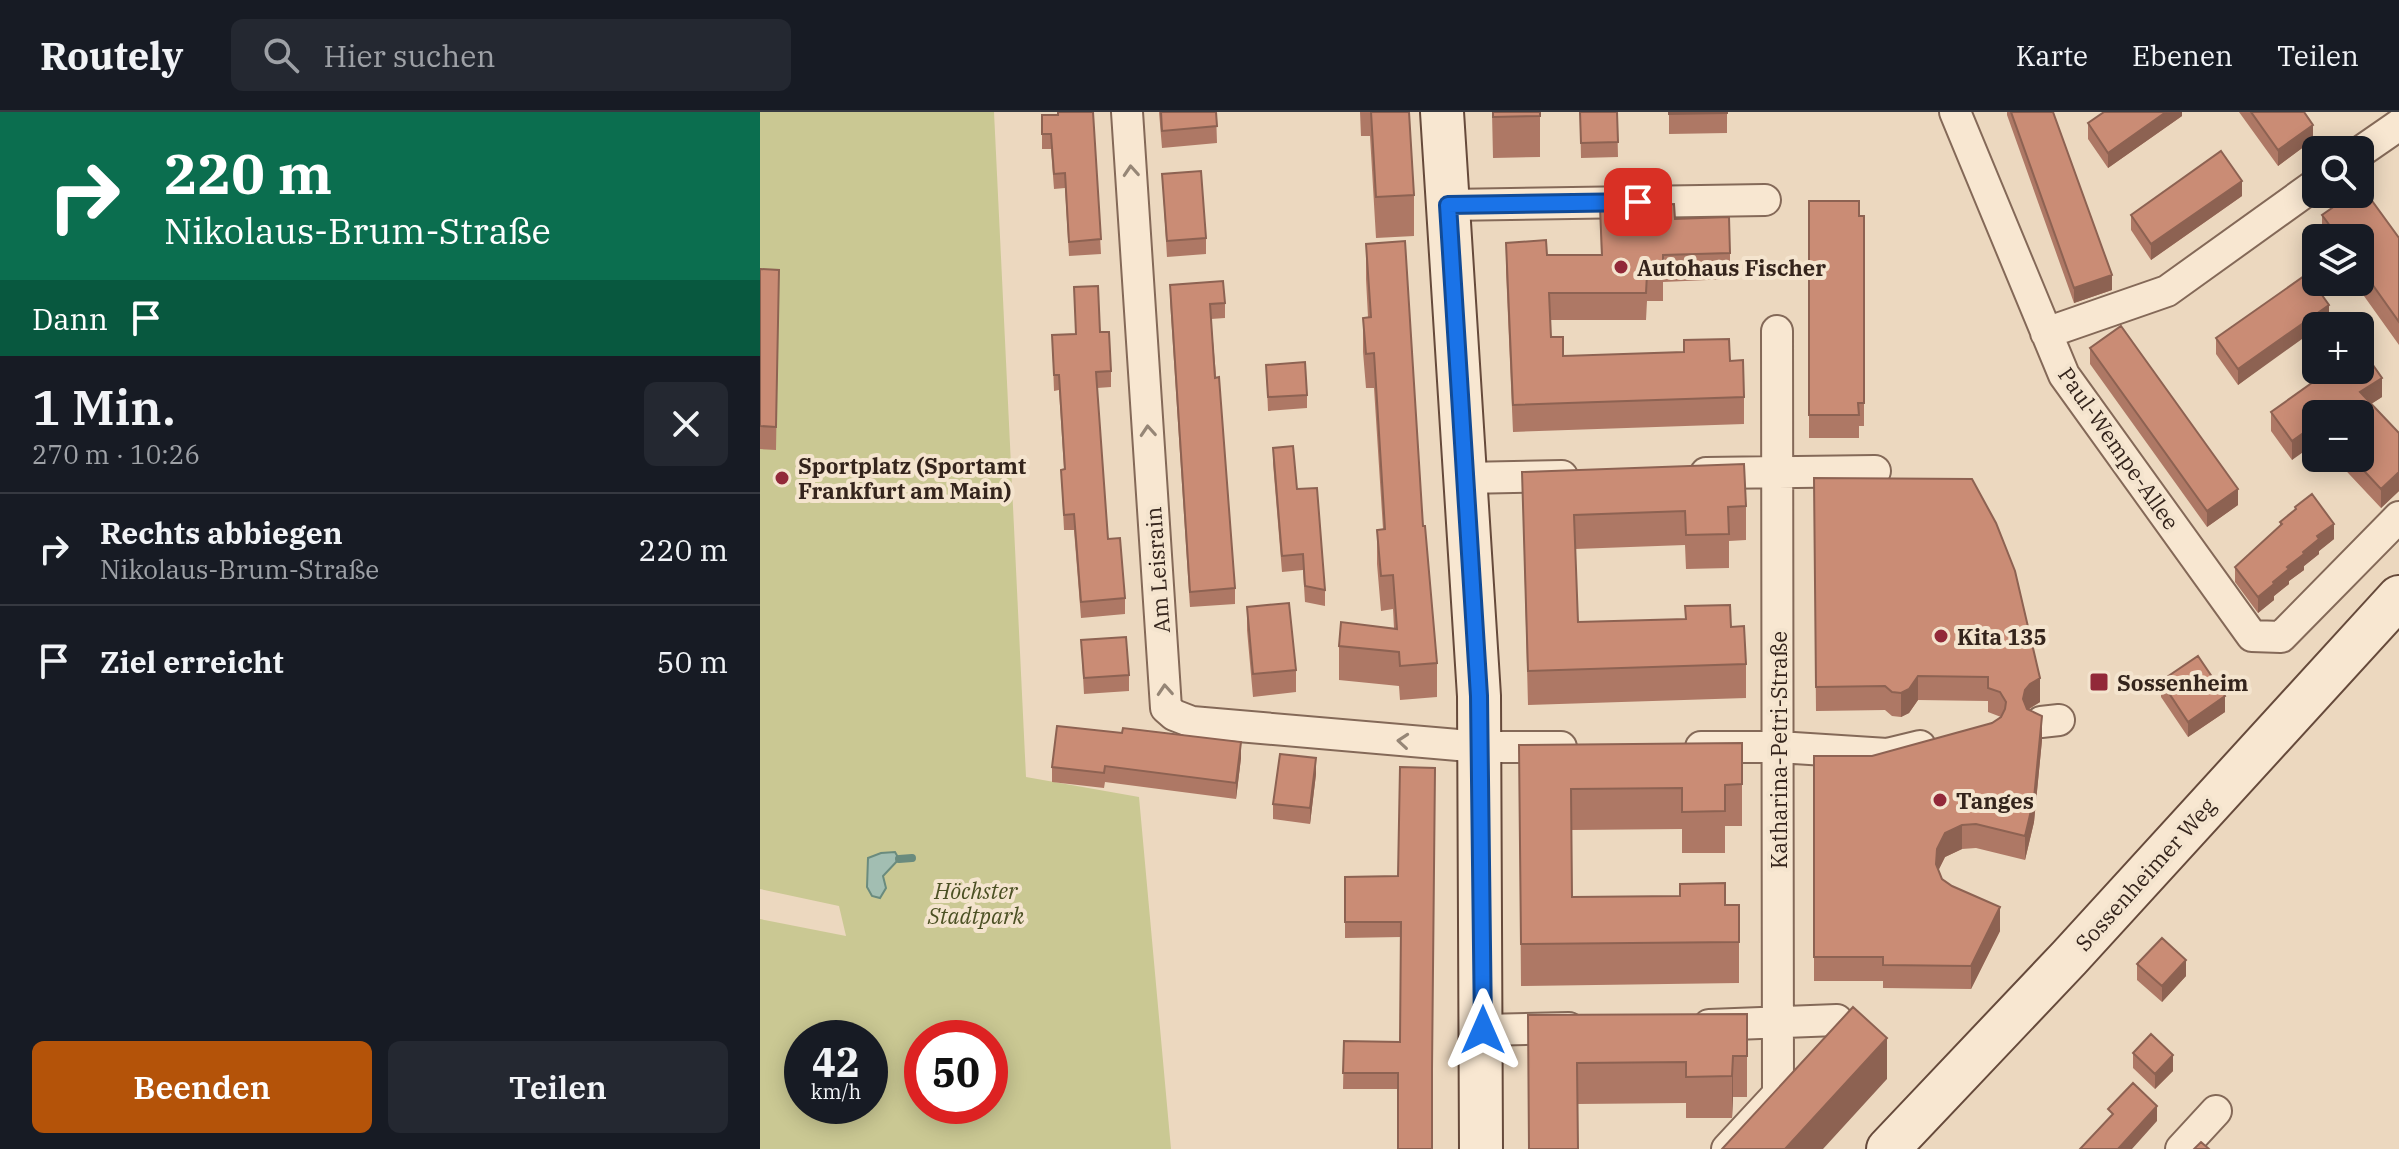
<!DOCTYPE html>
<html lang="de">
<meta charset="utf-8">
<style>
:root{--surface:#171b24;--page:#242831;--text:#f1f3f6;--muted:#9ea1a6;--line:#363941;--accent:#b45309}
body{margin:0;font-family:"IBM Plex Serif",serif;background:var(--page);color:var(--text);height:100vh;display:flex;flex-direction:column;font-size:30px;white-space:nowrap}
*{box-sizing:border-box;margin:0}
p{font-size:26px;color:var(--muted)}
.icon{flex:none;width:44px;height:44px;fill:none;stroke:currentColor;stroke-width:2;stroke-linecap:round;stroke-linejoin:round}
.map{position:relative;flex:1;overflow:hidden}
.drawer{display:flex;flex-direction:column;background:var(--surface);width:760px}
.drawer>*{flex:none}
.guide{background:#0b6e4f;color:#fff;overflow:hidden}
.buttons{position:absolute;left:1542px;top:24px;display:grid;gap:16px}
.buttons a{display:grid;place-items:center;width:72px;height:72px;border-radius:12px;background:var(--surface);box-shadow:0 4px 20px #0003;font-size:40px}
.speed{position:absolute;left:24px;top:908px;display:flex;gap:16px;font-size:40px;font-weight:700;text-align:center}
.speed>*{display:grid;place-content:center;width:104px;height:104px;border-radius:50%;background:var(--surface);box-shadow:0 4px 20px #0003;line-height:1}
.speed small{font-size:20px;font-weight:400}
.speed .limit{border:12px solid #d22;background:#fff;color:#111}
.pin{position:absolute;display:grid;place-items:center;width:68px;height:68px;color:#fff;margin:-34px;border-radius:16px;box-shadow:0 4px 12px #0006}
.me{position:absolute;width:88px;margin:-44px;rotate:0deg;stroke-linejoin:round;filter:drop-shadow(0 0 6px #0008)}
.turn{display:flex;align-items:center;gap:28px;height:168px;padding:0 32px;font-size:36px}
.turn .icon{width:104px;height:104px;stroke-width:2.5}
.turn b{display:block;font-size:56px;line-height:68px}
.then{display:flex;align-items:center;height:76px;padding:0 32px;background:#0003;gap:16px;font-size:30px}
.round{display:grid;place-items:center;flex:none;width:84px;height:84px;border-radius:12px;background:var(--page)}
.headline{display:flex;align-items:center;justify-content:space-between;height:136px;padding:0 32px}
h1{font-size:48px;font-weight:600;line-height:60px}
.action{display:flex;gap:16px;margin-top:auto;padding:16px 32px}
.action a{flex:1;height:92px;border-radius:12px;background:var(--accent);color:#fff;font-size:32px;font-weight:600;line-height:92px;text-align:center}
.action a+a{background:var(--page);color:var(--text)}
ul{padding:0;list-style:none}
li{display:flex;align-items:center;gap:24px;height:112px;padding:0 32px;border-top:2px solid var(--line)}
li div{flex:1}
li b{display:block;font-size:30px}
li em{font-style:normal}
header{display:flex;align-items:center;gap:48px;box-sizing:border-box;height:112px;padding:0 40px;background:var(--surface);border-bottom:2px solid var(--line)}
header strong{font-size:38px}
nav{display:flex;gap:44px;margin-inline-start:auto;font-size:28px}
.search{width:560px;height:72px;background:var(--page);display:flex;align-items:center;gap:20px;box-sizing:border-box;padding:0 28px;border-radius:12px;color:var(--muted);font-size:30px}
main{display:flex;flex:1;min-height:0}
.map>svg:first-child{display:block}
.green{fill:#cac893;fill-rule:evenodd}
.water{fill:#a2beb2;stroke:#6a8b7e;stroke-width:2}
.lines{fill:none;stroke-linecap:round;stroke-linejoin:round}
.stream{stroke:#6a8b7e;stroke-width:8}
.street-casing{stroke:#846958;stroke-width:34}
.secondary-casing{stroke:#664a3b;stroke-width:46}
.street{stroke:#f8e7d1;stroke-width:30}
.secondary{stroke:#f8e7d1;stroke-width:42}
.wall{fill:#ae7865}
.shaded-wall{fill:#8d6252}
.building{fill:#ca8c75;stroke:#8d6252;stroke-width:2}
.oneway{stroke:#968676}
.route-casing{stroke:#114b97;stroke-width:20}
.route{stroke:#1a73e8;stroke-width:14}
.poi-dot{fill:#922939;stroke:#f4e4ce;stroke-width:3}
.labels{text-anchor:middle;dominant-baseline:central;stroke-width:8;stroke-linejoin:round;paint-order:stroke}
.poi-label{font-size:22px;font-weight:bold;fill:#34241c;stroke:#f4e4ce;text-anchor:start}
.street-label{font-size:22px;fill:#34241c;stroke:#f4e4ce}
.park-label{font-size:22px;font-style:italic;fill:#4b5023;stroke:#f4e4ce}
</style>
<header>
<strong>Routely</strong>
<div class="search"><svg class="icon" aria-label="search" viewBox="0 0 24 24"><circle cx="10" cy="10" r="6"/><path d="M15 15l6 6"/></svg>Hier suchen</div>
<nav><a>Karte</a><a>Ebenen</a><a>Teilen</a></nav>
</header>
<main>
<section class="drawer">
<div class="guide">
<div class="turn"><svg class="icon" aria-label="right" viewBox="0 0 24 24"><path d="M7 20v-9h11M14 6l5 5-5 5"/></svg><div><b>220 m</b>Nikolaus-Brum-Straße</div></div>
<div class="then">Dann<svg class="icon" aria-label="arrive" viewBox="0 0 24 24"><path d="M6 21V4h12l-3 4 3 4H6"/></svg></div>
</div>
<div class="headline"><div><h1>1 Min.</h1><p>270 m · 10:26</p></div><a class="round"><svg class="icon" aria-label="close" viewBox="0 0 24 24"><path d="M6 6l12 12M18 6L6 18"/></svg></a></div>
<ul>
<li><svg class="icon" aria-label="right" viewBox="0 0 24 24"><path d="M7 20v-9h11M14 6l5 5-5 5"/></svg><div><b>Rechts abbiegen</b><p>Nikolaus-Brum-Straße</p></div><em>220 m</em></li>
<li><svg class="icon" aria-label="arrive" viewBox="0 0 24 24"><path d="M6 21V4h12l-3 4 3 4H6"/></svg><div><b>Ziel erreicht</b></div><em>50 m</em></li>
</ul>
<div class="action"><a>Beenden</a><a>Teilen</a></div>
</section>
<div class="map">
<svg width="1639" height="1037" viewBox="0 0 1639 1037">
<rect width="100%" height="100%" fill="#ecd8bf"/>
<!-- green -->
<path class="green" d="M0 0H234L266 665 379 685 411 1037H0V807L86 824 79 794 0 777ZM42 926H110V994H42ZM162 926H230V994H162Z"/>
<!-- water -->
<path class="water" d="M135 740 139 747 123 764 126 776 120 786 112 784 107 775 108 746 121 741Z"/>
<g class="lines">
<!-- stream -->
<path class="stream" d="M139 747 152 746"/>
<defs>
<path id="street" d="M367 0 406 596 414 603 432 610 721 635H801
M1195 0 1304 263 1492 524 1521 525 1639 405
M1600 40 1639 13
M688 93 1005 88
M1286 221 1407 179 1556 72
M946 361 1115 359
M704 366 802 364
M1281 610 1299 608
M941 635H1018L1127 642 1160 634
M949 913 1077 908
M723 918 809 916
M967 1037 1018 982 1017 219
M1421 1037 1456 999"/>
<path id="secondary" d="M682 0 719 584 721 1037
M1128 1037 1309 846 1639 485"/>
</defs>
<!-- street casing -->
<use href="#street" class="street-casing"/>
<!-- secondary casing -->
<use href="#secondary" class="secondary-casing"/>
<!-- street -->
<use href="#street" class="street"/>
<!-- secondary -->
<use href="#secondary" class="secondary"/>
</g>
<!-- wall -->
<path class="wall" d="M297 0H333L341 142 309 144 305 76 294 77 291 37H282V3H297Z
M399 0H456L457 31 402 36Z
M600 0H649L654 83V124L616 126 610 24H601Z
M732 0H780V45L733 46Z
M820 0H857L858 45 821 46Z
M909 0H967V21L909 22Z
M1247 0H1293L1352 178 1314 191 1247 3Z
M1422 0V4L1348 56 1328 27V11Z
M1479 0H1544L1553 28 1518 54Z
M402 62 446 126V142L407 145Z
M1482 84 1391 148 1371 118V103Z
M1049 89 1099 104H1104V314H1099V326H1049Z
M840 95 915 107 970 141V167L903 170V189H887L886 208H790L791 225 803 244 970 249 984 285V312L753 320 746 158V131L787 143H841Z
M1562 103 1639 126V233L1594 170H1600V126H1562Z
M606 132 663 414 677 551V585L640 588 639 574 579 568V534L634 516 633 497 621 499 617 452V418L623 417 614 276H606L603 240V206L608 205 606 167Z
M0 157 19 158 16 338 0 337Z
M410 173 465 191V206L451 207 475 476V492L430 495 410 188Z
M1569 208 1560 214H1556L1478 273 1456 242V226Z
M340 220 351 259V275L337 276 348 427 365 486V502L321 506 314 418H304L301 358 304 357 299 278 294 279 292 223Z
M1330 236 1478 393 1447 415 1330 252Z
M506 253 547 283V296L508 299Z
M1622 285 1611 292 1639 321V379L1621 396 1574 346H1600L1556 302 1532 348 1511 319V300Z
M513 336 537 377 565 478V494L545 490 543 458 522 460 513 351Z
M762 360 986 394V428L969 429V456L926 457 925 433 815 437 818 510 971 515 986 552V586L768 593Z
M1054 366 1280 590 1268 598 1282 628 1274 710 1265 748 1216 736 1202 737 1185 745 1178 759 1182 767 1240 819 1211 877 1123 876V869H1054V644H1112L1232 611 1241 605 1228 600V589L1158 588 1149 601 1141 605 1132 604 1125 598 1056 599Z
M1535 395 1574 427 1559 439V442L1544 454V458L1529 469V472L1514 484V488L1498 501 1475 470V455L1520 414V410L1535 398Z
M487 495 536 558V580L493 585 487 518Z
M321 528 369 563V579L324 582Z
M1401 569 1465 600 1428 625 1401 585Z
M982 631V714H965V741H922V717L811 718 812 785 979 793V871L761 874 759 633Z
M481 646 476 687 345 670 344 676 292 670V655Z
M675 656 638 977H583L584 929 640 930 641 825 585 826V765L638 764Z
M556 662 550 712 513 707V692Z
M1377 852 1426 864 1402 890 1377 868Z
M987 902V985H973L972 1006H926V991L817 992 768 903Z
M1373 941 1413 959 1395 977 1373 956Z"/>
<!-- shaded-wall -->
<path class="shaded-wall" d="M1406 0H1422V4L1348 56V41Z
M1553 13V28L1518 54V38Z
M1482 69V84L1391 148V132Z
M1352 163V178L1314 191V176Z
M1569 193V208L1560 214H1556V217L1478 273V257Z
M1622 266V285L1600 299V280Z
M1556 312V331L1532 348V329Z
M1639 360V379L1621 396V377Z
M1478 377V393L1447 415V399Z
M1574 412V427L1559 439V442L1544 454V458L1529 469V472L1514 484V488L1498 501V485L1557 424Z
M1158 564V588L1149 601 1141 605V581Z
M1280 566V590L1270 596 1265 602 1263 587 1265 578 1270 572Z
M1465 584V600L1428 625V610Z
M1282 604V628L1274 710 1265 748V724Z
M481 630V646L476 687V671Z
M556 646V662L550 712V696Z
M1202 713V737L1185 745 1177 761 1176 752 1177 737 1185 721Z
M1240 795V819L1211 877V854Z
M1426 848V864L1402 890V874Z
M1127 926V967L1063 1037H1025Z
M1413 943V959L1395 977V962Z
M973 944V985L972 1006V964Z
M1397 994V1009L1372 1037H1358Z"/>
<!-- building -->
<path class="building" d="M298 0H333L341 127 309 130 305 61 294 62 291 22H282V3H298Z
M401 0H456L457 14 402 19Z
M611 0H649L654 83 616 85Z
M733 0H780V4L733 5Z
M820 0H857L858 30 821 31Z
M909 0H967V1L909 2Z
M1251 0H1293L1352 163 1314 176Z
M1344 0H1406L1348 41 1328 11Z
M1491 0H1544L1553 13 1518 38Z
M1461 39 1482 69 1391 132 1371 103Z
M441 59 446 126 407 129 402 62Z
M1602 75 1639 126V210L1600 155V126H1579L1562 103 1592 82H1600V77Z
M1049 89H1099V104H1104V291H1098L1099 303H1049Z
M914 92 915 107 969 105 970 141 903 143V162H887L886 181H789L791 225H803V244L924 240V228L969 227 970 249 983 248 984 285 753 293 746 131 786 128 787 143H842L840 95Z
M645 129 663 414H665L677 551 640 554 639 540 579 534 581 510 637 517 633 463 621 464 617 418 625 417 614 241 606 242 603 206 611 205 606 132Z
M0 157 19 158 16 315 0 314Z
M1547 162 1569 193 1478 257 1456 226Z
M463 169 465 191 450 192 455 266 459 265 475 476 430 480 410 173Z
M338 174 340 220H349L351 259 336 260 348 427 360 426 365 486 321 490 314 402 304 403 301 358 305 357 299 263H294L292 223 316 222 314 175Z
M1361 214 1478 377 1447 399 1330 236Z
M1601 236 1622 266 1600 280 1639 321V360L1621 377 1592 346H1600V302H1556V312L1532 329 1511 300 1570 258H1600V237Z
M545 250 547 283 508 285 506 253Z
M533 334 537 377 557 376 565 478 545 474 543 442 522 444 513 336Z
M984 352 986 394 968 395 969 422 926 423 925 399 814 403 818 510 926 507 925 494 970 493 971 515 984 514 986 552 768 559 762 360Z
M1054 366 1212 367 1236 411 1255 459 1280 566 1270 572 1265 578 1263 587 1267 597 1282 604 1274 686 1265 724 1216 712 1202 713 1185 721 1177 737 1176 752 1182 767 1192 774 1240 795 1211 854 1123 853V845H1054V644H1112L1232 611 1241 605 1245 597 1246 590 1240 580 1228 576V565L1158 564 1149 577 1141 581 1132 580 1125 574 1056 575Z
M1552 382 1574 412 1557 424 1559 427 1543 440 1544 442 1527 455 1529 457 1513 470 1514 472 1498 485 1475 455 1522 412 1520 410 1536 397 1535 395Z
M529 491 536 558 493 562 487 495Z
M366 525 369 563 324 566 321 528Z
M1438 544 1465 584 1428 610 1401 569Z
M297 614 362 621 363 616 481 630 476 671 345 654 344 661 292 655Z
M982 631V672L965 673V699L922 700V676L811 677 812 785 920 784V772L965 771V793H979V830L761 832 759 633Z
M520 642 556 646 550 696 513 692Z
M640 655 675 656 672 957V1037H638V961H583L584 929 640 930 641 810H585V765L638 764Z
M1402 826 1426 848 1402 874 1377 852Z
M1093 895 1127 926 1025 1037H962Z
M987 902V944H973L972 964 926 965V950L817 951 818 1037H769L768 903Z
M1391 922 1413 943 1395 962 1373 941Z
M1373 971 1397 994 1358 1037H1320L1353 1002 1348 997Z
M1441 1030 1449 1037H1434Z"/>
<!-- one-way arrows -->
<defs><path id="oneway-chevron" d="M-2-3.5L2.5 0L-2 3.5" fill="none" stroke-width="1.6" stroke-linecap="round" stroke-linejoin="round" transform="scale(2)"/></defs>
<g class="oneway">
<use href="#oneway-chevron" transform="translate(371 59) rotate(-94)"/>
<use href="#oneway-chevron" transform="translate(388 319) rotate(-94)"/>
<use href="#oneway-chevron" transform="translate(405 578) rotate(-94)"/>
<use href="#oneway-chevron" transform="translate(643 629) rotate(-175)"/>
</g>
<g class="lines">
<defs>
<path id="route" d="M723 918 719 584 688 93 878 90"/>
</defs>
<!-- route casing -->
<use href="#route" class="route-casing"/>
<!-- route -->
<use href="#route" class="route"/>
</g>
<!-- markers -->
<g class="poi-dot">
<circle cx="861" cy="155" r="8"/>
<circle cx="22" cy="366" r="8"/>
<circle cx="1181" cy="524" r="8"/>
<rect x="1329" y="560" width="20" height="20" rx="4"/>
<circle cx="1180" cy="688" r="8"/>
</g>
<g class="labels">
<!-- poi labels -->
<g class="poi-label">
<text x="877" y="155">Autohaus Fischer</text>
<text x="38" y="353">Sportplatz (Sportamt<tspan x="38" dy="25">Frankfurt am Main)</tspan></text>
<text x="1197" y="524">Kita 135</text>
<text x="1357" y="570">Sossenheim</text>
<text x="1196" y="688">Tanges</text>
</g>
<!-- street labels -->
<g class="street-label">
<text transform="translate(1359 336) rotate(55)">Paul-Wempe-Allee</text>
<text transform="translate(397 458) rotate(-94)">Am Leisrain</text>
<text transform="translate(1018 638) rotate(-90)">Katharina-Petri-Straße</text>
<text transform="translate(1385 762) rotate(-48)">Sossenheimer Weg</text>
</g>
<!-- park labels -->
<g class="park-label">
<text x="216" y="778">Höchster<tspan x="216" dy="25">Stadtpark</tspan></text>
</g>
</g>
</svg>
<div class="buttons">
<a><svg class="icon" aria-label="search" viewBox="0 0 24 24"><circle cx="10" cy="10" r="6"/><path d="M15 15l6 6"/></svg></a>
<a><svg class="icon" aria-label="layers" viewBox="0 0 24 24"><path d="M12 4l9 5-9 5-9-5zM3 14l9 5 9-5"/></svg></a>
<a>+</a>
<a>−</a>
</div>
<div class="speed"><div>42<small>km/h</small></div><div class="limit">50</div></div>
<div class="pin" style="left:878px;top:90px;background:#d93025"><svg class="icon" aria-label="arrive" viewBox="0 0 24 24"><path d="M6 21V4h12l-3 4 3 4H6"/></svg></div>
<svg class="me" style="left:723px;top:918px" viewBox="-20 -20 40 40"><path d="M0-17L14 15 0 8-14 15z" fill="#1a73e8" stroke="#fff" stroke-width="4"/></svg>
</div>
</main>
